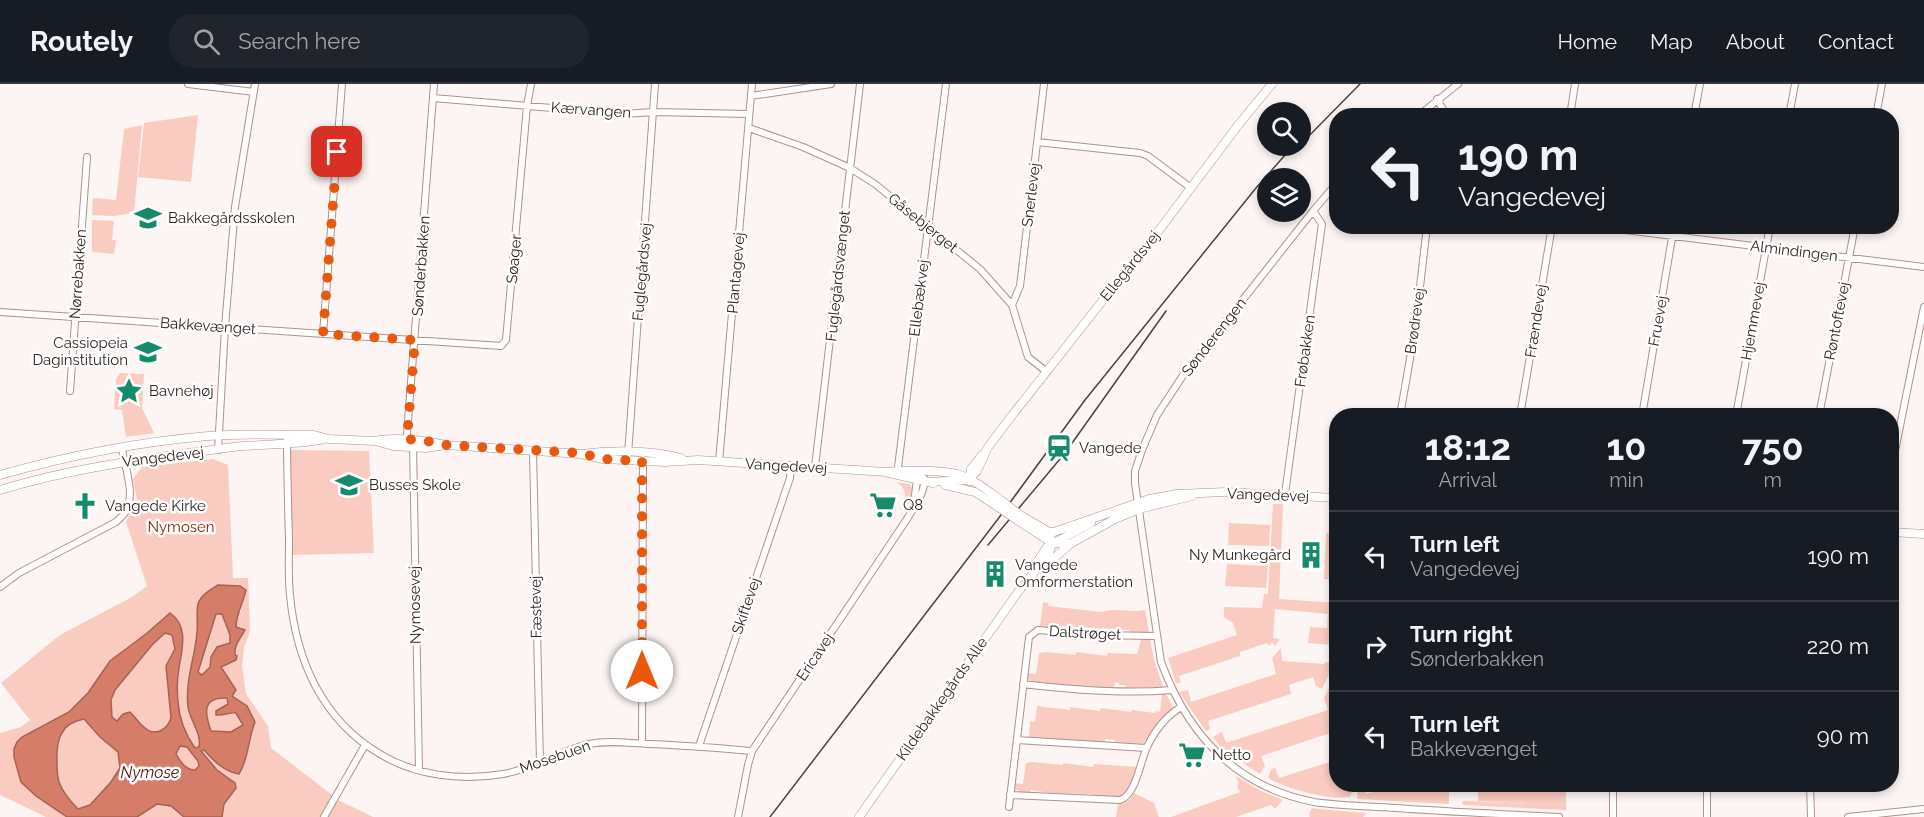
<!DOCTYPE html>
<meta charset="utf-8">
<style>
:root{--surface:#171b24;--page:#20242c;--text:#f1f3f6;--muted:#9ea1a6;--line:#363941}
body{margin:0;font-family:Raleway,sans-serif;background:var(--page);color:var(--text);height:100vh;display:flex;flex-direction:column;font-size:22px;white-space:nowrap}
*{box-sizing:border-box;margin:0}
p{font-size:20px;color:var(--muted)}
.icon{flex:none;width:33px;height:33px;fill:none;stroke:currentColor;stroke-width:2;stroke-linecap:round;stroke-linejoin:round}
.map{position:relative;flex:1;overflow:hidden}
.drawer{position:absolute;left:1329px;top:324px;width:570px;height:384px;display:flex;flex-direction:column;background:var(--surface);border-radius:24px;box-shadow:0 3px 9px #0003}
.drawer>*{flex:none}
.top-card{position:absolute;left:1329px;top:24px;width:570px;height:126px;border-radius:24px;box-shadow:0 3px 9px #0003;background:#171b24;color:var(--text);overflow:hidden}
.buttons{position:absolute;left:1257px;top:18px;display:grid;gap:12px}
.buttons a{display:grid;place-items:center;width:54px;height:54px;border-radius:50%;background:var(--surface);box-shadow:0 3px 9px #0003;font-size:30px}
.pin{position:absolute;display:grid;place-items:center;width:51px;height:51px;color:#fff;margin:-26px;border-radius:12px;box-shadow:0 3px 9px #0006}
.me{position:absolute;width:66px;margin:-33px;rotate:0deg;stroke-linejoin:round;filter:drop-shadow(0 0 4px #0008)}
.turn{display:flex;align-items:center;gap:21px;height:126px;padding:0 30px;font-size:27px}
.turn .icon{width:78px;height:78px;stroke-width:2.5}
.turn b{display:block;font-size:42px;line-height:51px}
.eta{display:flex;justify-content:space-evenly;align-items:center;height:102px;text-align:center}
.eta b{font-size:36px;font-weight:700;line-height:42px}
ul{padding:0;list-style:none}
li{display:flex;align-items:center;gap:18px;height:90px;padding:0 30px;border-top:2px solid var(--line)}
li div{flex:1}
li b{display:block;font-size:22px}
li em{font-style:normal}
header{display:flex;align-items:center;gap:36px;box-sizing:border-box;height:84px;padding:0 30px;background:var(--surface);border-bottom:2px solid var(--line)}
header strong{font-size:28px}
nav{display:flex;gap:33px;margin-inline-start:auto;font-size:21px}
.search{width:420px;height:54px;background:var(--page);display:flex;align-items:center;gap:15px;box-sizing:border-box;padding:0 21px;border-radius:24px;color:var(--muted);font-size:22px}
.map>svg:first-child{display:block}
.green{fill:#facbc0}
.water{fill:#d67d69;stroke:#a46253;stroke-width:1.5;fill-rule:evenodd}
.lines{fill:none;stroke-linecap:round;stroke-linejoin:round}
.minor-casing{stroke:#b09189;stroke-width:8}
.tertiary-casing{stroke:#b09189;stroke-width:9}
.minor{stroke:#fff;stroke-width:6}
.tertiary{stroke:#fff;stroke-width:8}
.tram{stroke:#4e423f;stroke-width:1.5}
.tertiary-bridge-casing{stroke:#b09189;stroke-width:9;stroke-linecap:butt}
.tertiary-bridge{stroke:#fff;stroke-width:8}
.route{stroke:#ea580c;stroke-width:10;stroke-dasharray:0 18}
.labels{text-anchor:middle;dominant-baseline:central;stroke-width:5;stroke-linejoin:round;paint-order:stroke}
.street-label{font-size:15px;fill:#312421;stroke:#fff}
.poi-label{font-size:15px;fill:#312421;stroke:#fff;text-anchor:start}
.park-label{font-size:15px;fill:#881e02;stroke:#fff}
.water-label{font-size:16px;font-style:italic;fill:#4c1408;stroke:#fff}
</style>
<header>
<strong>Routely</strong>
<div class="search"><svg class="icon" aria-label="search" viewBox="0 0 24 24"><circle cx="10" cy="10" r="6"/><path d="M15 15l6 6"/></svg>Search here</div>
<nav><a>Home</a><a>Map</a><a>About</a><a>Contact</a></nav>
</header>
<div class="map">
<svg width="1924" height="733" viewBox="0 0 1924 733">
<rect width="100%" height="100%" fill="#fcf5f3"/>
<!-- green -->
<path class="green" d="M198 31 191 98 138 93 144 39Z
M142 41 134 129 114 132 92 131 93 114 116 116 124 45Z
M92 136 114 137 112 156H116L114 170 92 168Z
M120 289 144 290 142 324 154 349 126 353 122 326 114 325 116 295Z
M290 366 369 367 374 469 291 471Z
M213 375 228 381 233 494H248L250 544 249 551 244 563 242 582 246 610 268 642 271 664 340 717 373 733H222L224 720 236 704 235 699 217 686 201 667 204 665 216 679 246 674 250 650 247 622 232 612 235 606 220 582 235 571 236 559 245 546 236 544V533L241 527 240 502 218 501 198 522V547L192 571V637L200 659 199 663 195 665C179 641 177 617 178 589 178 584 181 580 181 575 182 568 168 541 165 532L146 550 110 577 88 609 69 628 43 641 53 724 67 733H46L0 711V649L21 643 30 636 1 599 60 551 132 513 147 502 126 438 137 416 133 395 142 383Z
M896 398 909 400 913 405 911 414 905 427C903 414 910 406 896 398Z
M1273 420H1283L1279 515 1336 519V589L1330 588 1322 605 1316 602 1313 593 1289 601 1291 610 1208 637 1210 645 1206 647 1179 608 1188 606 1191 618 1276 590 1272 574 1281 564 1282 577 1324 580 1325 578H1332V561L1308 559 1310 543 1327 544 1328 530 1275 525 1273 554 1280 555 1275 562 1272 558 1269 562 1267 559 1240 568V572L1179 592 1181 599H1176L1168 574 1237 551 1233 539 1224 533V523L1262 524 1264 510H1268Z
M1229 439 1270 441 1269 462 1228 461Z
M1326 449H1336V496L1324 495Z
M1227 480 1268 482 1266 504 1225 502Z
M1043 518 1048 519V522L1102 528C1116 523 1130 529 1145 526L1149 549H1130L1129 546 1101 544 1100 548H1094V544L1050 541 1049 544 1040 543Z
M216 530H222L230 551V559C205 567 217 575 203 591L198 589Z
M165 549 172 551C173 555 175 561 175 565 175 574 168 583 167 592 165 607 184 647 155 648 145 649 144 639 137 635 133 633 128 632 123 630L117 637 112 633 111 616 115 606 152 561Z
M1141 555H1150L1154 576 1163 603 1126 604 1125 601H1119V599L1115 598 1114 604 1031 599 1027 593V589L1036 590 1039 569 1045 568 1076 571V568L1107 572 1108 569 1137 570Z
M1333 597 1332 608 1336 609V647L1261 672 1265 682 1260 690 1223 666 1213 653 1222 648 1226 659 1328 626 1324 614Z
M1166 609 1173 624 1160 636 1143 660 1115 659V656L1105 655V659L1029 654 1030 637 1035 638 1037 622 1070 626V623L1100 627 1101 624 1131 628 1132 626 1155 629 1156 627 1160 628 1162 610Z
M227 614 228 620 217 627 220 631 229 628 236 629 243 641 231 648 211 647C204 629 201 614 227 614Z
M84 635 99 653 118 668 120 684 111 698 90 722 78 726C70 717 62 709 59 698 57 692 57 684 57 678 56 657 60 639 84 635Z
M180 662 187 663 198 677 199 682 194 686C185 685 180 677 176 670Z
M1336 676V700L1353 701 1351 712C1335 719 1283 703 1268 694L1271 686 1275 683 1279 694Z
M1032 678 1063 681V679L1093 683 1094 680 1137 683 1127 709 1120 713H1093V710L1050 709 1031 706 1030 709 1019 708 1018 706H1014L1015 699 1023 700 1026 679Z
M1236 692 1259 706 1283 716 1275 725 1271 721 1236 733H1171L1240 708 1237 702 1239 700Z
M1364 701 1366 710 1397 701H1449V720L1357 715 1358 703Z
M1478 701H1566V726L1463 721 1462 718 1464 717 1528 720 1478 717Z
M1134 709 1154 719 1159 733H1116L1118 720C1126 720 1131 716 1134 709Z
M157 720 171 722 184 733H137Z
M1312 724 1318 725 1366 729 1363 733H1310L1309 730Z"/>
<!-- water -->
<path class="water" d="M218 501 240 502 246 506C243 519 236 531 236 543L245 546C240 555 234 561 235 571L237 572 236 576 221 583 236 606 232 612 247 622 255 638C248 655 249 674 239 690 224 688 213 676 204 666L201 667 217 686 235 699 236 704 224 720 222 733H184L171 722 157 720 137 733H67L36 712 21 698 14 673V665L17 658 22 653 69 628 88 609 110 577 146 550 170 529C189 542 182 565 179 584 177 594 177 607 178 617 179 634 185 650 195 664L199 663C202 651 190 636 188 623 185 597 195 573 197 548 198 539 196 529 198 520 201 511 210 506 218 501ZM216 530H222L230 551V559L217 563 211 573 210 583 202 591 198 588ZM165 549 172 551 175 565 166 582 171 634C169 640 167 643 162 646 148 654 139 637 130 628L123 630 117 637 112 633 111 616 115 606 152 561ZM227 614 228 620 216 627V631C223 632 229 628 236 629L243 641 231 648 211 647C205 630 201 613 227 614ZM84 635 100 653 118 668 120 684 111 698 90 721 78 725C70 717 63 709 59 698 57 692 57 684 57 678 56 657 60 639 84 635ZM180 662 187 663 198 677 199 682 195 686C185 686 180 677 176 670Z"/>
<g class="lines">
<defs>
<path id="minor" d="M188 0 254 8
M751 12 831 0
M433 14 623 30 654 28 749 30
M1437 15 1444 27 1443 32
M1418 32 1458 0
M1570 32 1575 0
M1694 32 1700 0
M1789 32 1795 0
M1876 32 1882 0
M749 44 803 63 850 84 875 100 980 185 1012 221 1028 273 1047 288
M1037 58 1140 69 1148 72 1191 104
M1336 100 1313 127 1184 290 1157 331 1142 366 1135 387V399L1161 578C1188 651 1236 703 1314 718 1341 722 1369 722 1396 724 1450 728 1505 730 1559 733
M1593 142 1924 183
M1012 221 1020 202 1044 0
M0 228 501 262 506 256 527 22 531 0
M323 250 342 0
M70 307 87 73
M1400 332 1415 246 1427 142
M1520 332 1552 142
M1642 332 1674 142
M1736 332 1770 142
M1819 332 1855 142
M287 351C287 386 288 421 289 456 289 474 288 493 290 511 296 576 322 636 380 670 416 692 462 697 503 690 533 685 560 667 589 660 608 656 628 659 648 660 683 661 717 664 752 667
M413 360 419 686
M406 363 434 0
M218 366 225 243 235 123 255 0
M533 367 540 679
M628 370 655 0
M719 378 752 0
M1892 382 1924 223
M815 383 860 0
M897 391 946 0
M1285 410 1322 140 1313 127
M914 419 917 396 922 387
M0 503 19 489 116 438C119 435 124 431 126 427 136 409 124 382 122 364
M1023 600C1072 606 1123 610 1172 606
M1017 656 1146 664
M642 659 643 375
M699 662 790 394 791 382
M1810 700 1811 733
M1010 711 1120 716C1136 711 1140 678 1147 663 1155 646 1165 633 1181 623
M1009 723 1029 553 1038 546 1092 551 1157 552
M324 733 365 661
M738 733 748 681 752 667 907 435C914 423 926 408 924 394
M1613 733V700
M1707 733V700
M1848 733 1924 725"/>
<path id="tertiary" d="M380 356C402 353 424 356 446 361L581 370C612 366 651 366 681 374
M581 370 603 375 665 378 698 376 886 388C905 386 938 386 957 390 973 394 989 408 1002 417
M889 389 933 399
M0 391C67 372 138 358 208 352 243 349 279 351 314 351L329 355 375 357 393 362 426 364 446 361
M969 397 971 385 982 371
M930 398 964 396 969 395 977 387 988 363 1010 334 1107 211 1139 173 1239 40 1272 0
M945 401 975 408 998 423
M0 406C78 382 153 374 233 363 263 360 295 361 324 355
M1020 431 1049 448H1054L1149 415 1177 410 1226 408 1336 414
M1017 436 1052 459 1070 460 1115 435 1139 425 1192 412
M1892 448 1924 450
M1043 484 1070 460
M1032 486 1047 463 1091 439
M859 733 1018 508 1049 470 1052 459 1049 448"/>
</defs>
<!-- minor casing -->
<use href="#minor" class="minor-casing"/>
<!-- tertiary casing -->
<use href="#tertiary" class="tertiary-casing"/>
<!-- minor -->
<use href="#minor" class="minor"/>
<!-- tertiary -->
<use href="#tertiary" class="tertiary"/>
<!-- tram -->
<path class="tram" d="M1300 61 1360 0
M988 461 1065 369 1166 227
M770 733 998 435 1085 316 1256 104 1293 62"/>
<defs>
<path id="tertiary-bridge" d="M1002 417 1020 431
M998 423 1017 436"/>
</defs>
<!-- tertiary-bridge casing -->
<use href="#tertiary-bridge" class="tertiary-bridge-casing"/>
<!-- tertiary-bridge -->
<use href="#tertiary-bridge" class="tertiary-bridge"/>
</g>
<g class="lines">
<!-- route -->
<path class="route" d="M337 68 323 250 415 256 407 355 426 357 446 361 581 369 603 375 642 377V587"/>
</g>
<!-- icons -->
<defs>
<symbol id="school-bare" viewBox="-9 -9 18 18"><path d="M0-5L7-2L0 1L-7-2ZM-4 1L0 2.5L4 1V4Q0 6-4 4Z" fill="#168a6b" stroke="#fff" stroke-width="2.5" paint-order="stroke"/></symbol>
<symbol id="sight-bare" viewBox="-9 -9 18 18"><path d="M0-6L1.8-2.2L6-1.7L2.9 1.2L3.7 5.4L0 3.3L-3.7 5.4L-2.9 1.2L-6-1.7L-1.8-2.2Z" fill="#168a6b" stroke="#fff" stroke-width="2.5" paint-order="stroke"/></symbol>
<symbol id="station-bare" viewBox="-9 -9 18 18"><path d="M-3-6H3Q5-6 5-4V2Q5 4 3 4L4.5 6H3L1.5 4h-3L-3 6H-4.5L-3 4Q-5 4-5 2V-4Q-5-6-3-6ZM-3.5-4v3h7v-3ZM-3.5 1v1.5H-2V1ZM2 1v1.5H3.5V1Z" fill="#168a6b" stroke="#fff" stroke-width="2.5" paint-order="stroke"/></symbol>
<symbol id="supermarket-bare" viewBox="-9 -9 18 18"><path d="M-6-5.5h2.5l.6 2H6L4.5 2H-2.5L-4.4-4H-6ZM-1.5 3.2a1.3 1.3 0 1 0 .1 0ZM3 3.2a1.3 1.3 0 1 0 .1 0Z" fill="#168a6b" stroke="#fff" stroke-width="2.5" paint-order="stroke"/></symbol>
<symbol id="church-bare" viewBox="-9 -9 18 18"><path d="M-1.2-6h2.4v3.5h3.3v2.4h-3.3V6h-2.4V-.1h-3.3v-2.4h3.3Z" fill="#168a6b" stroke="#fff" stroke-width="2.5" paint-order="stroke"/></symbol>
<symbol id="building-bare" viewBox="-9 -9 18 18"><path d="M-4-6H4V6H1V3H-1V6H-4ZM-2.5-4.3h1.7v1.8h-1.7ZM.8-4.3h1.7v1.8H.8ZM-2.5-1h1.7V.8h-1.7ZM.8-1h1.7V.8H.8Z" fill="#168a6b" stroke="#fff" stroke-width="2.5" paint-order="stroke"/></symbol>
</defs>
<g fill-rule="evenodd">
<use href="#school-bare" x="129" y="115" width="38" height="38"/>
<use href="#school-bare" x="129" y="249" width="38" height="38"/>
<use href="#sight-bare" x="110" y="288" width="38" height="38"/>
<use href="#station-bare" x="1040" y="345" width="38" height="38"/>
<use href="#school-bare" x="330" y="382" width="38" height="38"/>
<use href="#supermarket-bare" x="864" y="402" width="38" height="38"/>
<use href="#church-bare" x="66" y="403" width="38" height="38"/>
<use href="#building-bare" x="1292" y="452" width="38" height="38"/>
<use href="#building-bare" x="976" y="471" width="38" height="38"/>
<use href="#supermarket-bare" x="1173" y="652" width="38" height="38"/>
</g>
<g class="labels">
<!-- street labels -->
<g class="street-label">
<text transform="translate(591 26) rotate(4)">Kærvangen</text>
<text transform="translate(1031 111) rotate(-83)">Snerlevej</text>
<text transform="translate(923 139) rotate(39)">Gåsebjerget</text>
<text transform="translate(1794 167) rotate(7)">Almindingen</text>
<text transform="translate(514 175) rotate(-85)">Søager</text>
<text transform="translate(421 182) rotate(-86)">Sønderbakken</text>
<text transform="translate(1130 182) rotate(-51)">Ellegårdsvej</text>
<text transform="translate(642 188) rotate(-85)">Fuglegårdsvej</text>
<text transform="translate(736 189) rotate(-85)">Plantagevej</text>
<text transform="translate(78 190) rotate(-86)">Nørrebakken</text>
<text transform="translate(838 192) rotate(-84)">Fuglegårdsvænget</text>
<text transform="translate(919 214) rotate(-83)">Ellebækvej</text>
<text transform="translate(1415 237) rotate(-82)">Brødrevej</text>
<text transform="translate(1536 237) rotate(-81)">Frændevej</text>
<text transform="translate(1658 237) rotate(-80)">Fruevej</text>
<text transform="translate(1753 237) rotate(-80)">Hjemmevej</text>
<text transform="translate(1837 237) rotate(-79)">Røntoftevej</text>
<text transform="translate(208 242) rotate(4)">Bakkevænget</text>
<text transform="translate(1214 253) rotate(-52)">Sønderengen</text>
<text transform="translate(1305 267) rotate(-82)">Frøbakken</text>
<text transform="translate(163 373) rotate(-7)">Vangedevej</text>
<text transform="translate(786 382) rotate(3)">Vangedevej</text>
<text transform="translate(1268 411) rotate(2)">Vangedevej</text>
<text transform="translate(415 521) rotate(-91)">Nymosevej</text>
<text transform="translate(746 522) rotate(-71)">Skiftevej</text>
<text transform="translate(536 523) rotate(-91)">Fæstevej</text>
<text transform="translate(1085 549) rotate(3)">Dalstrøget</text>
<text transform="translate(815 573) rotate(-56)">Ericavej</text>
<text transform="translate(942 615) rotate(-55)">Kildebakkegårds Alle</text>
<text transform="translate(555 673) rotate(-19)">Mosebuen</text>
</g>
<!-- poi labels -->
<g class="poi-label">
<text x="168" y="134">Bakkegårdsskolen</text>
<text x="128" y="259" text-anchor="end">Cassiopeia<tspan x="128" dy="17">Daginstitution</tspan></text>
<text x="149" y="307">Bavnehøj</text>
<text x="1079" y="364">Vangede</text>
<text x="369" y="401">Busses Skole</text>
<text x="903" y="421">Q8</text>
<text x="105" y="422">Vangede Kirke</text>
<text x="1291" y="471" text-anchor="end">Ny Munkegård</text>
<text x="1015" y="481">Vangede<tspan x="1015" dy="17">Omformerstation</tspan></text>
<text x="1212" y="671">Netto</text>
</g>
<!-- park labels -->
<g class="park-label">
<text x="181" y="443">Nymosen</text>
</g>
<!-- water labels -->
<g class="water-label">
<text x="150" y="688">Nymose</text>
</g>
</g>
</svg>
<div class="buttons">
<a><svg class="icon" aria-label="search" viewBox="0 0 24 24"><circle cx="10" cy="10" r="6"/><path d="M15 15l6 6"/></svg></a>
<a><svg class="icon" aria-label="layers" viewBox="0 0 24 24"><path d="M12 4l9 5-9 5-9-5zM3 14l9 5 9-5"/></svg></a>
</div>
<div class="pin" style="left:337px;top:68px;background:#d93025"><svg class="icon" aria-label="arrive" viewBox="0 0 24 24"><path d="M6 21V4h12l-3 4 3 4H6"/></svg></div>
<svg class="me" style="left:642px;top:587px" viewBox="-20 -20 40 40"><circle r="19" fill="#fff"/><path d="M0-13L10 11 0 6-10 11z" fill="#ea580c"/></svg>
<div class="top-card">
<div class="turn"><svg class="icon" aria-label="left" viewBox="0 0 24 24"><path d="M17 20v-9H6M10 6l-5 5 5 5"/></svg><div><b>190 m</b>Vangedevej</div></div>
</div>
<section class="drawer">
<div class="eta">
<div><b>18:12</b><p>Arrival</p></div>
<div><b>10</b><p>min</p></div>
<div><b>750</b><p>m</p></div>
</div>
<ul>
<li><svg class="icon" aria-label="left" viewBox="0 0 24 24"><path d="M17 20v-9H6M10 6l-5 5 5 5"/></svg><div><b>Turn left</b><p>Vangedevej</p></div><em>190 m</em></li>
<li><svg class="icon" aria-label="right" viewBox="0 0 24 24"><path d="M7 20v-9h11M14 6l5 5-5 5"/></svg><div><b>Turn right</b><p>Sønderbakken</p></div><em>220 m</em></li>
<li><svg class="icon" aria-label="left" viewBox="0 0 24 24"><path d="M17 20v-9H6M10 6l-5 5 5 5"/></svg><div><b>Turn left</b><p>Bakkevænget</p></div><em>90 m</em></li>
</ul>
</section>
</div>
